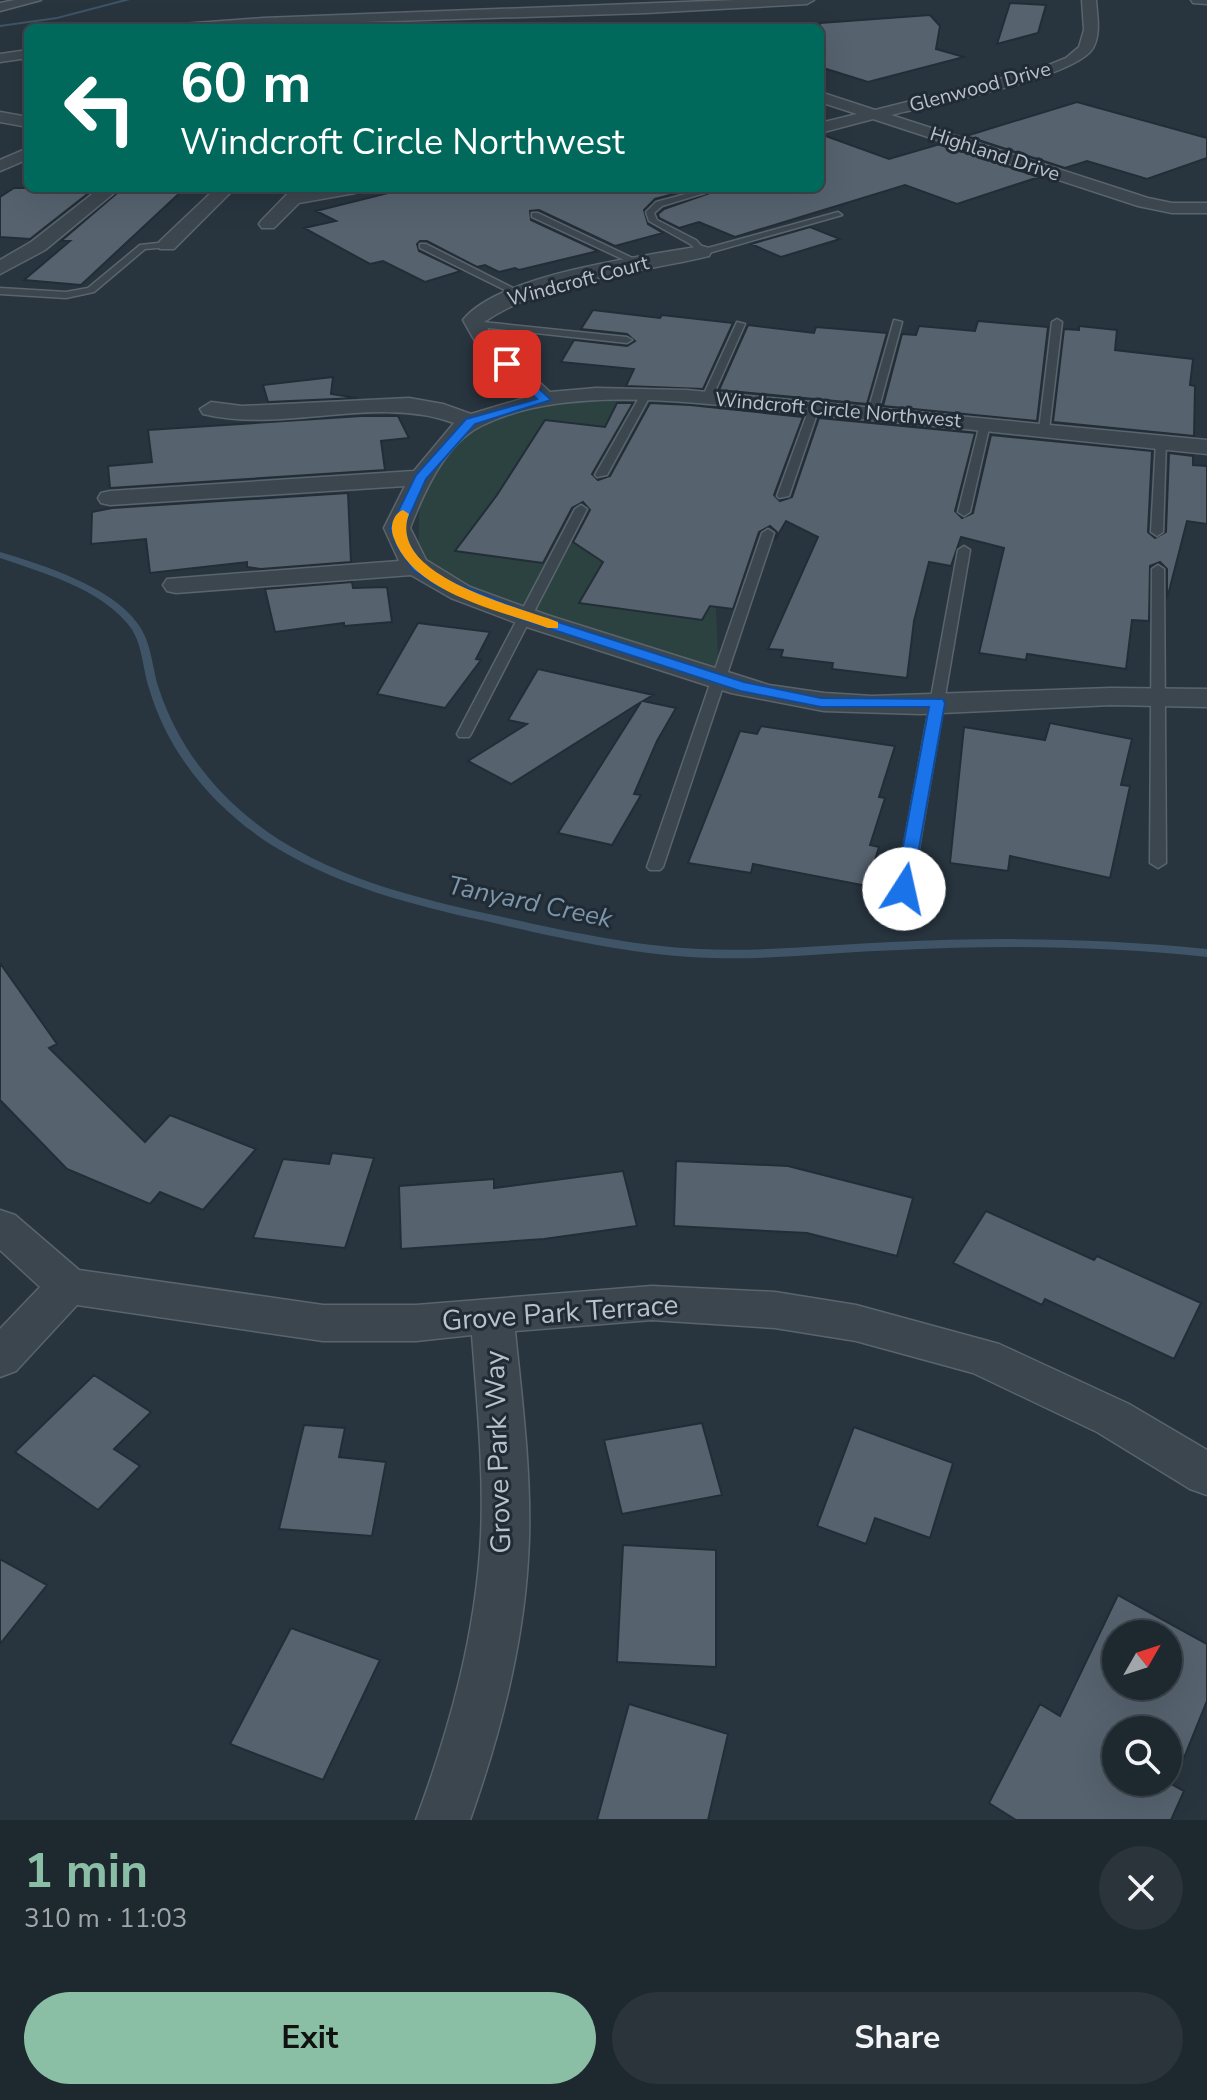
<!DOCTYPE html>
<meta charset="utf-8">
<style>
:root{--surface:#1e282f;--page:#2b343b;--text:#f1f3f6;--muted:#a1a6aa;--line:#3c444b;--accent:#8abfa5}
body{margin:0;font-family:"Nunito Sans",sans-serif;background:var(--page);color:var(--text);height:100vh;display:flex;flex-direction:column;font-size:30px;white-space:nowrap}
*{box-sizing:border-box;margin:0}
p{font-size:26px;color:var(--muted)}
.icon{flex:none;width:44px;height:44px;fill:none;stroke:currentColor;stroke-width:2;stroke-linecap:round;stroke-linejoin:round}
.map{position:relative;height:1820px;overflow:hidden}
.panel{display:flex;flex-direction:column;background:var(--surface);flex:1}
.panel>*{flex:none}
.top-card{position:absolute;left:24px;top:24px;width:800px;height:168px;border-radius:12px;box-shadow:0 8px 32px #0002,0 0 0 2px var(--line);background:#00695c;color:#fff;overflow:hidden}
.needle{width:52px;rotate:51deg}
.tools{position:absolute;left:1102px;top:1620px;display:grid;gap:16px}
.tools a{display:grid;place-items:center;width:80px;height:80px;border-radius:50%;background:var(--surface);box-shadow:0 8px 32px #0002,0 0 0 2px var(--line);font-size:40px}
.pin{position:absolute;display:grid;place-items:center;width:68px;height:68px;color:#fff;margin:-34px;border-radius:16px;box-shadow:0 4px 12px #0006}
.me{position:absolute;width:88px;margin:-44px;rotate:10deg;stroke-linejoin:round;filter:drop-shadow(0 0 6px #0008)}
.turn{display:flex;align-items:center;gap:28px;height:168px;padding:0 24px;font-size:36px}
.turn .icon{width:104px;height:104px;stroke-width:2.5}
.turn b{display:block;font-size:56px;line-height:68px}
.round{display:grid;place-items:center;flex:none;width:84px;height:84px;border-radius:42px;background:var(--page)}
.head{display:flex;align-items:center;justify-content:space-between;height:136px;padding:0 24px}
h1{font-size:48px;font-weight:700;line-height:60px;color:var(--accent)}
.button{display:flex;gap:16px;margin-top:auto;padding:16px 24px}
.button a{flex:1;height:92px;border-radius:48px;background:var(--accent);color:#111;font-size:32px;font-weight:700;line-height:92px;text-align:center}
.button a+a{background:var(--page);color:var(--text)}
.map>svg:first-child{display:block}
.green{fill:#2b4241}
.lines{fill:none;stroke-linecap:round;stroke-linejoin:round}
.stream{fill:#3f5567;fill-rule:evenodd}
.building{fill:#56636f;stroke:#232d37;stroke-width:2;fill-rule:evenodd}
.lane-casing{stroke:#5a646d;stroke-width:3}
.street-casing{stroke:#5a646d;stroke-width:3}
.lane{fill:#3c464f;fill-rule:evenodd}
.street{fill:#3c464f;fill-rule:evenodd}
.route{fill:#1a73e8;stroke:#114b97;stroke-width:2}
.slow{fill:#f59e0b}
.labels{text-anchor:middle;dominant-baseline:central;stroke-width:6;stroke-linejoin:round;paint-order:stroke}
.far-street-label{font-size:20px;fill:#b9c1ca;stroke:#212b35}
.water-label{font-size:26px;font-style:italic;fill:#7c96aa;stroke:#212b35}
.near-street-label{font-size:28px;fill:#b9c1ca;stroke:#212b35}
</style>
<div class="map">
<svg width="1207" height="1820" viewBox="0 0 1207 1820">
<rect width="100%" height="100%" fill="#28353f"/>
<!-- green -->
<path class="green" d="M707 398 719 679 525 616 418 567 420 478 471 422 545 400Z"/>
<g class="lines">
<!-- stream -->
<path class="stream" d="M122 0H130L57 19 0 27V25L57 17Z
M0 552C43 565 111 586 138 624 152 643 152 668 159 689 181 756 228 809 288 845 349 881 420 899 489 914 555 929 631 946 699 949 763 952 827 945 891 942 997 937 1102 938 1207 949V957C1104 946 1001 945 898 950 836 952 774 960 712 958 636 956 555 937 481 920 412 905 341 886 280 850 219 814 169 757 149 688 142 667 143 641 127 623 96 587 43 573 0 558Z"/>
</g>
<!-- building -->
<path class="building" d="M1010 3 1046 5 1038 33 997 44Z
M930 15 940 26 936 49 964 57 868 82 820 67V23Z
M1077 102 1207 138V158L1147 179 1087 161 1065 168 966 136Z
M823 135 889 159 940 144 1039 177 957 204 905 185 735 237 699 222 679 228 659 218 658 214 664 209 724 188H820V136Z
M14 188H95L30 239 0 237V197Z
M123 188H185L81 285 24 280 70 241H61Z
M408 188H696L655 199 644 210 648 224 663 233 615 246 539 210 530 211 531 220 598 251 519 270 515 268 499 272 485 265 477 267 427 241H420L417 244 419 251 461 271 425 282 383 261 370 264 304 228 336 221 316 211Z
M810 227 840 239 781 257 751 244Z
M593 310 660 318 662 315 733 323 703 389 626 386 634 369 561 362 574 340 627 346 635 341 627 334 581 329Z
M978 321 1048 327 1037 421 883 406 902 334 916 335 919 326 975 331Z
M748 325 814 333 816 327 887 333 867 404 719 390Z
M1079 326 1117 330 1115 350 1193 359 1190 385 1195 386 1194 436 1053 422 1064 329 1079 330Z
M333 377 331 394 357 398 268 402 263 385Z
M617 403H633L592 474 598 480 610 476 650 403 690 405 803 417 774 495 780 501 792 497 819 418 975 433 955 511 962 518 973 513 991 435 1152 451 1148 532 1155 538 1166 532 1169 453 1193 456V465L1207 466V524L1187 521 1167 599V569L1160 562 1150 566 1149 621 1132 620 1126 669 1027 654 1026 660 979 653 1004 548 961 537 951 566 929 562 914 621 907 678 832 669 833 663 781 657 783 650 768 649 818 537 786 521 775 540 777 532 770 526 759 532 733 609 710 606 702 620 579 603 603 562 573 542 590 510 583 502 572 508 543 563 455 551 497 495 545 420 605 427Z
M361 416H398L409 438 381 441 385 470 110 488 108 466 152 462 148 430Z
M348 493 351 562 261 569 247 567V562L150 573 146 539 91 544 92 512 112 508Z
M352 582 353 588 387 587 392 622 344 626V623L275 632 265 589Z
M418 623 490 632 476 659 481 660 445 708 377 694Z
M538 669 653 695 643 701 676 708 657 741 634 794 641 795 612 845 558 833 641 702 511 784 468 761 527 724 508 720Z
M1050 723 1132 739 1121 785 1130 786 1110 878 1010 856 1008 871 950 863 964 727 1045 740Z
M761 726 895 746 879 797 885 798 870 845 879 847 867 886 753 864 751 873 688 863 740 731 757 734Z
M0 963 57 1044 49 1048 145 1142 170 1115 256 1149 203 1210 160 1192 150 1204 67 1169 0 1100Z
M332 1153 374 1158 345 1248 253 1238 283 1159 329 1164Z
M676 1161 788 1166 913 1198 897 1256 807 1233 674 1226Z
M623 1171 637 1226 544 1239 401 1249 399 1186 494 1179V1188Z
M986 1211 1094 1260 1097 1256 1201 1303 1174 1359 1045 1299 1042 1305 953 1263Z
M94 1375 151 1412 114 1449 140 1466 98 1510 15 1452Z
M702 1423 722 1495 622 1514 604 1440Z
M304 1425 345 1428 339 1457 386 1462 372 1536 279 1529Z
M854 1427 953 1463 930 1538 875 1518 866 1544 817 1526Z
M623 1545 716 1550V1667L617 1662Z
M0 1559 47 1585 0 1644Z
M1118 1595 1207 1644V1701L1173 1785 1184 1791 1171 1820H1016L989 1803 1040 1704 1060 1716ZM1116 1634H1168V1686H1116ZM1116 1730H1168V1782H1116Z
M291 1628 380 1660 323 1780 230 1744Z
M629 1704 728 1734 708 1820H597Z"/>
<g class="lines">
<defs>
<path id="lane" d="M708 188H721L662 206 654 213 657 220 696 240 704 249 838 212 842 215 702 255 690 244 649 221 646 212 656 202Z
M532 213H538L643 263 635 265 532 217Z
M167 242 170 243V247L145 249 94 292 66 298 0 294V288L66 292 88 288 140 245Z
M420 244H426L525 294 517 296 420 248Z
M1057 319 1062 322 1049 430 1044 433 1039 430 1052 322Z
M894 320 902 322 878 411 873 414 868 411Z
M473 321 627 337 632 340 627 343 470 326 468 324Z
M737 322 745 324 712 398 703 400 702 398Z
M645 393 650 396 607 475 597 477 595 475 640 396Z
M810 406 819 408 789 496 779 498 777 496Z
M985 421 990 424 970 512 964 516 958 512 980 424Z
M1161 439 1166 442 1163 532 1157 536 1151 532 1156 442Z
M581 505 587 509 471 734 469 737H459L457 734 575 509Z
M768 529 774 533 663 867 660 870H650L647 867 762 533Z
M964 546 970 550 912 889 904 894 896 889 958 550Z
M1158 565 1164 569 1166 863 1158 868 1150 863 1152 569Z"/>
<path id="street" d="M15 0H41L0 11V3Z
M736 0H814L807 4 646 13 175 28 182 24 263 18Z
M1082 0H1096C1097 15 1101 34 1093 48 1076 78 929 105 891 115L1148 198 1172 203H1207V213H1172L1138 206 873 119 820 133V123L857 114 820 102V92L875 110 1039 69 1066 58 1079 47 1084 30Z
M1191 0H1207V4L1193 3Z
M28 50V58L0 62V54Z
M0 112 28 117V127L0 122Z
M28 148V159L0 171V160Z
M100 188H120L45 250 0 274V260L31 242Z
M216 188H235L174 249H160L158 245 160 241Z
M293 188H312L310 190 364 188 355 193 299 203 274 228H262L259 224 262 220Z
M702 246 709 248 711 252 709 256C631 275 553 276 484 322L496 343 550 392 596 388 687 390 1207 440V454C1077 441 946 426 816 415 718 406 571 380 481 426 445 444 424 492 410 528L426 560 470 587 547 615 769 685 824 693 872 696 1111 688 1207 689V707L1111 705 920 714 824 711 731 693 527 627 451 598 411 575 176 593 167 591 163 585 167 579 399 561 384 528 405 486 110 505 101 503 98 498 101 493 110 491 414 471 454 423C373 394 285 434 203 414L200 409 211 402 242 406 409 398 443 404 471 414 528 397 480 350 463 320C499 274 645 256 702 246Z
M0 1210 15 1215 79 1270 323 1305H416L652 1286 775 1292 856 1305 999 1344 1129 1404 1207 1450V1495L1190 1489 1097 1432 973 1373 856 1341 775 1328 652 1320 515 1331C522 1400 531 1470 529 1539 526 1636 502 1729 470 1820H416C450 1728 476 1634 481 1536 484 1469 477 1402 472 1335L416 1341H323L77 1305 16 1371 0 1377V1329L40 1287 0 1250Z"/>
</defs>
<!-- lane casing -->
<use href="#lane" class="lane-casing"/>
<!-- street casing -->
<use href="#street" class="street-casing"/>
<!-- lane -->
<use href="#lane" class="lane"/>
<!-- street -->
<use href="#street" class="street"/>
</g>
<!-- route -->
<path class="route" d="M503 362H511L551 400 475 424 426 479 404 528 410 546 423 564 447 580 530 613 744 682 821 698 943 699 945 703 911 893H898L895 889 929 707H821L740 691 520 619 437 586 413 570 397 547 390 528 416 475 466 419 537 399 503 366Z"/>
<!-- slow -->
<path class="slow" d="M403 510 409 514C386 576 516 606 558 622V628H548C496 609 412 593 393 536 390 526 393 514 403 510Z"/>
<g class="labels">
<!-- far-street labels -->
<g class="far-street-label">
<text transform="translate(980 87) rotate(-15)">Glenwood Drive</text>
<text transform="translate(995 154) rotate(18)">Highland Drive</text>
<text transform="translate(578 281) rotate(-15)">Windcroft Court</text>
<text transform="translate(838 410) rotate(5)">Windcroft Circle Northwest</text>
</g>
<!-- water labels -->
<g class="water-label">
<text transform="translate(530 902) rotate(12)">Tanyard Creek</text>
</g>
<!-- near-street labels -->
<g class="near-street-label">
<text transform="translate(560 1313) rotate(-4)">Grove Park Terrace</text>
<text transform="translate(498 1452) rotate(-92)">Grove Park Way</text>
</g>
</g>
</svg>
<div class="tools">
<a><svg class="needle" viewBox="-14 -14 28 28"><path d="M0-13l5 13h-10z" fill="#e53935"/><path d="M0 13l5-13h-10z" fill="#a1a6aa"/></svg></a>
<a><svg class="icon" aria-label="search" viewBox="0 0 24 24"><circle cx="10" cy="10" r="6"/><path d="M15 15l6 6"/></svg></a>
</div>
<div class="pin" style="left:507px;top:364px;background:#d93025"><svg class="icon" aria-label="arrive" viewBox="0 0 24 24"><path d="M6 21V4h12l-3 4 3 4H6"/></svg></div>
<svg class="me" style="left:904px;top:889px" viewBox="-20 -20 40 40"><circle r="19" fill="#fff"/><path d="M0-13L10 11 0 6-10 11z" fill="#1a73e8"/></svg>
<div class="top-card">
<div class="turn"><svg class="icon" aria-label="left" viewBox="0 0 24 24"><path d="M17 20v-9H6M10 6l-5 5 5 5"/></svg><div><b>60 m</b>Windcroft Circle Northwest</div></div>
</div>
</div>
<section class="panel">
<div class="head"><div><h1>1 min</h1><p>310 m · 11:03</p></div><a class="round"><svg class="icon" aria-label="close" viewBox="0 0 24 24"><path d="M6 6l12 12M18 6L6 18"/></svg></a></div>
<div class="button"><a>Exit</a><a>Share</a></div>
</section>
